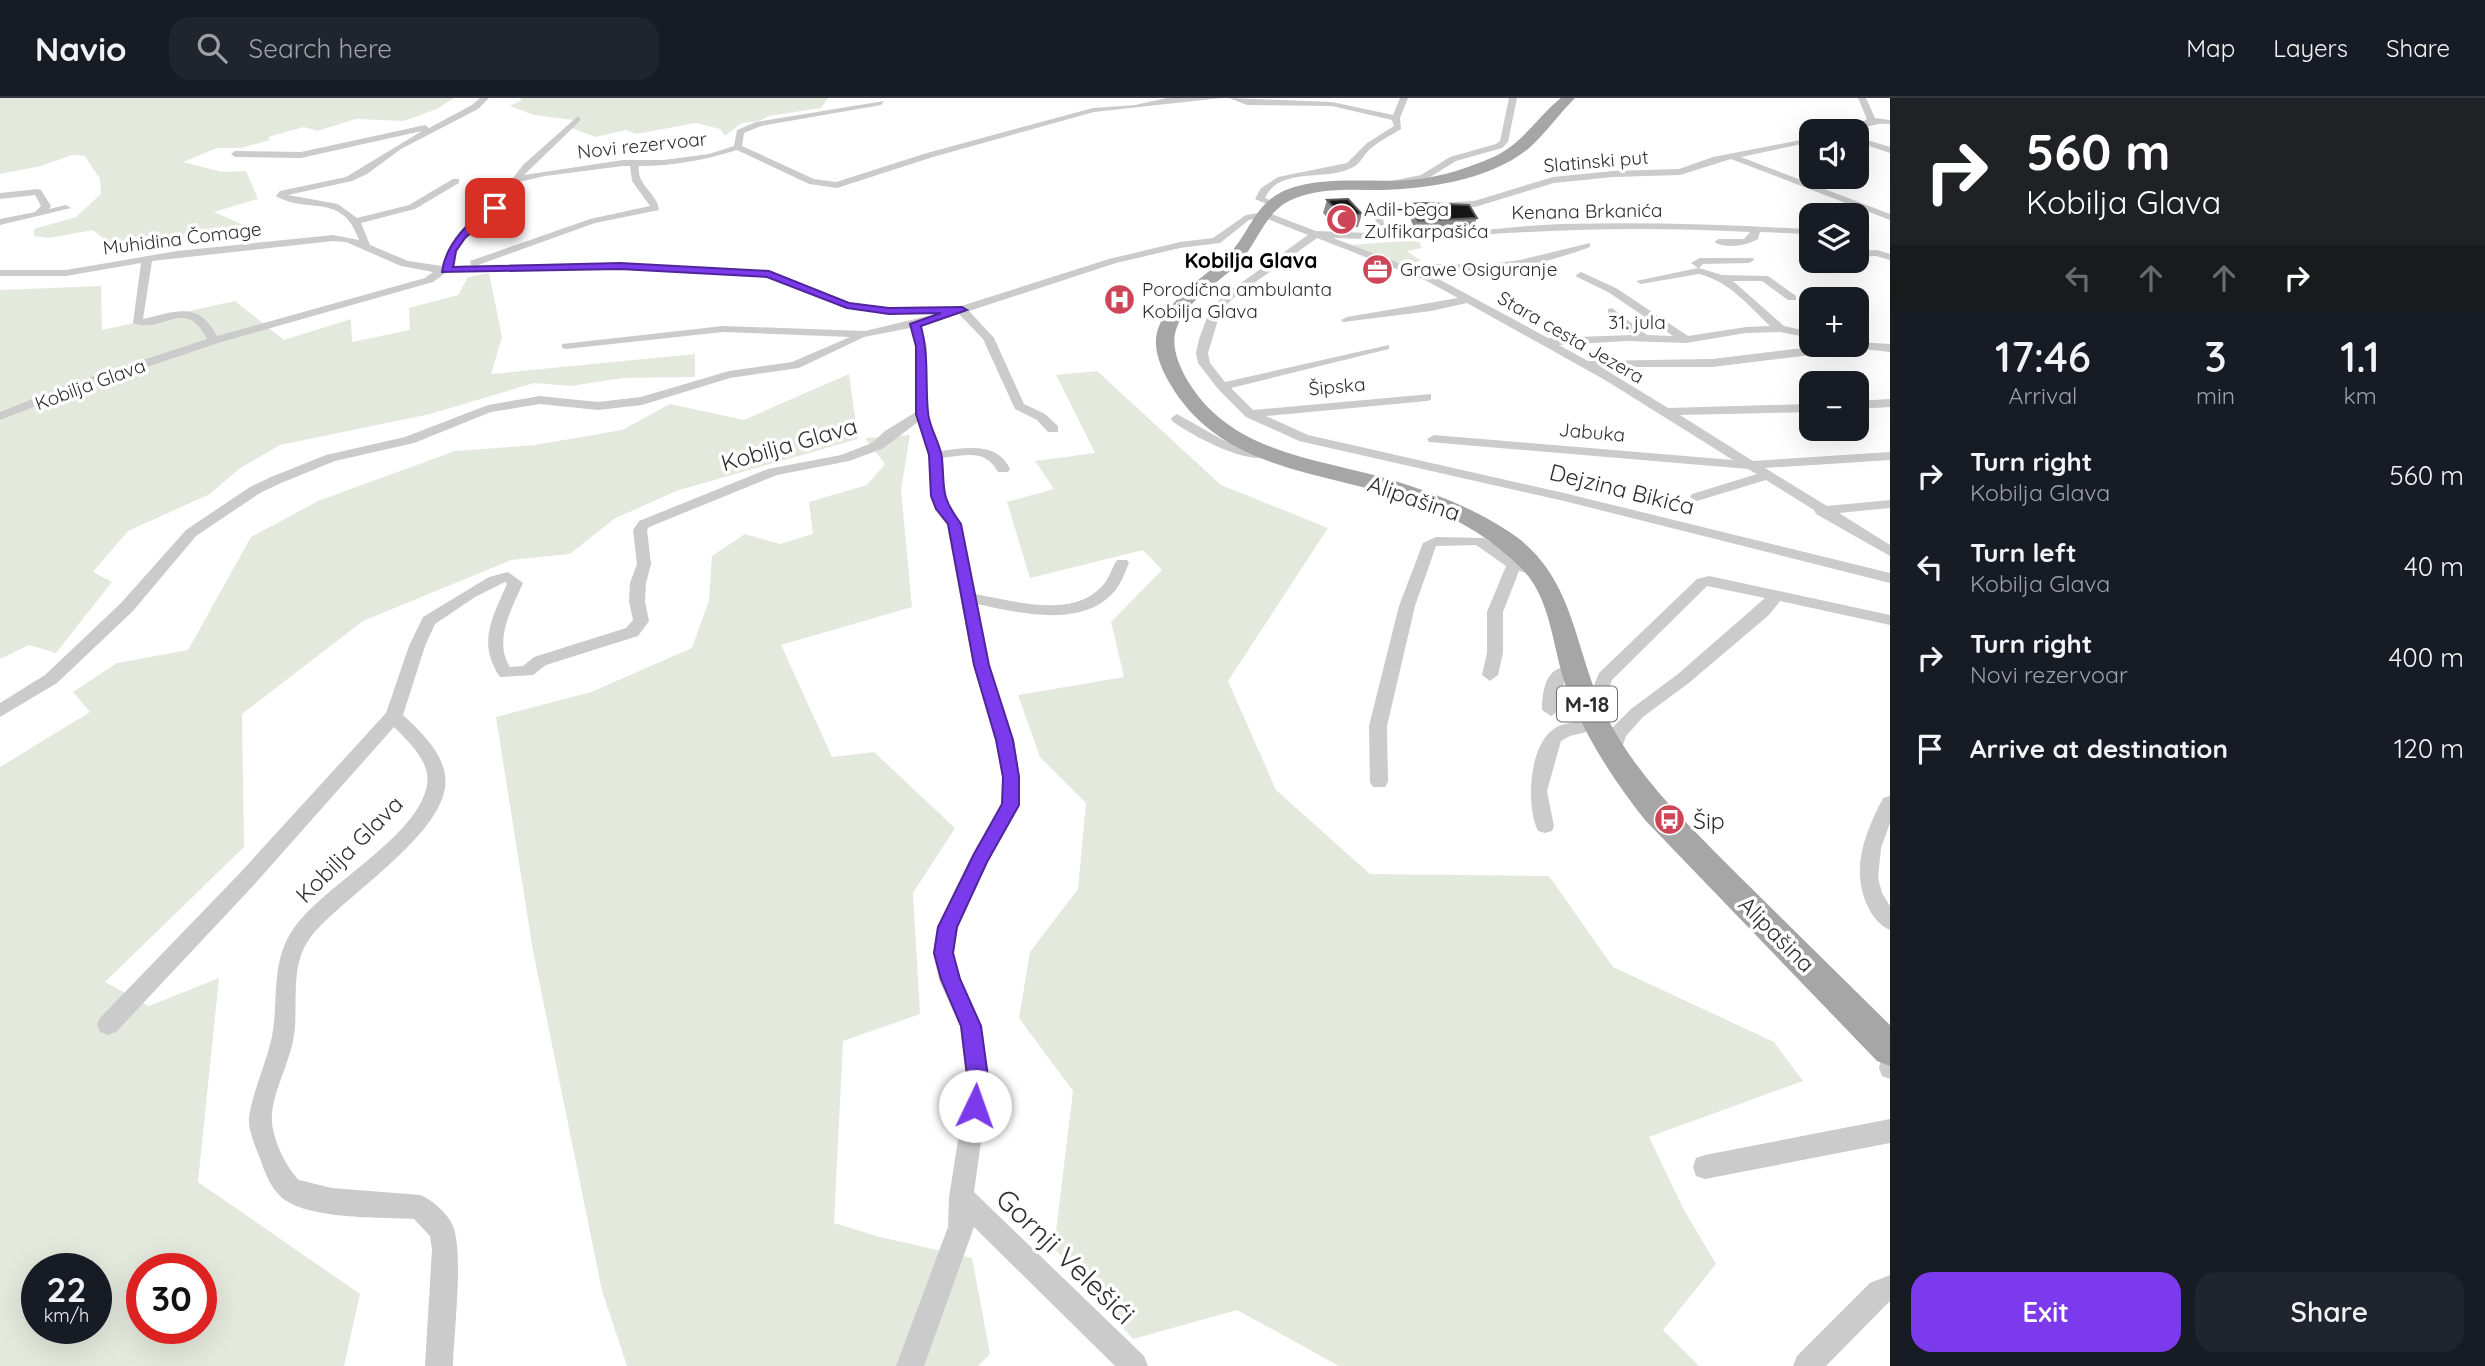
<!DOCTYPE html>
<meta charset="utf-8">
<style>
:root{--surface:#171b24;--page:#20242c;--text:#f1f3f6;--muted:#9ea1a6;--line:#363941;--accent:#7c3aed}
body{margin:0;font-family:Quicksand,sans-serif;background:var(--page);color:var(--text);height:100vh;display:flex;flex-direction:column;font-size:26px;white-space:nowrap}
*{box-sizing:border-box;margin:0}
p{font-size:23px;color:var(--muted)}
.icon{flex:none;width:38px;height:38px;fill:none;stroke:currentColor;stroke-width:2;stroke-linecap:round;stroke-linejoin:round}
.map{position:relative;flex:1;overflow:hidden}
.drawer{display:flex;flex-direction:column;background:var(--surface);width:595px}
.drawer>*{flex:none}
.banner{background:#202124;color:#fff;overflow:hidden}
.controls{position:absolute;left:1799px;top:21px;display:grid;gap:14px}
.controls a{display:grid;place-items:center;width:70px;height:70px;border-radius:14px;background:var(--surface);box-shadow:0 7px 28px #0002;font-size:35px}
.speed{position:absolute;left:21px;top:1155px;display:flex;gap:14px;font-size:35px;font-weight:700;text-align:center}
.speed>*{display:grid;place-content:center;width:91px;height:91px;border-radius:50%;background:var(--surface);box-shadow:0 7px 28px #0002;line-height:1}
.speed small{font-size:18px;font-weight:400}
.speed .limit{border:10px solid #d22;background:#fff;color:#111}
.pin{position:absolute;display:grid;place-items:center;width:60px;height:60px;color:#fff;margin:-30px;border-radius:14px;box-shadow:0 4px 10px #0006}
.me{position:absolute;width:77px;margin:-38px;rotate:3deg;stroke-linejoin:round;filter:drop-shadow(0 0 5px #0008)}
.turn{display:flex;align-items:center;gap:24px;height:147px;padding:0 21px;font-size:32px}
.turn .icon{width:91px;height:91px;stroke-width:2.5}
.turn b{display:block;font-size:49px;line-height:60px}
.lanes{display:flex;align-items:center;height:66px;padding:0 21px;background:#0003;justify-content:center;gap:35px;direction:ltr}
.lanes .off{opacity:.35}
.eta{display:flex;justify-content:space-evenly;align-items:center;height:119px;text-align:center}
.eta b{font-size:42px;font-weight:600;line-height:49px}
.action{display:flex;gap:14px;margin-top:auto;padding:14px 21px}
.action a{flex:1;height:80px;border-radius:21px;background:var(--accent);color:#fff;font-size:28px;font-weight:600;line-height:80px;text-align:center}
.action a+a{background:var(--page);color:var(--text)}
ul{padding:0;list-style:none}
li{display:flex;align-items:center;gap:21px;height:91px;padding:0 21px}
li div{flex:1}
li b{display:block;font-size:26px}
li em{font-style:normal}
header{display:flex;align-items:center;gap:42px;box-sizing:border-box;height:98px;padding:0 35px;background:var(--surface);border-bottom:2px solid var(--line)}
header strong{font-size:33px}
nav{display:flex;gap:38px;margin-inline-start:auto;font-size:24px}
.search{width:490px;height:63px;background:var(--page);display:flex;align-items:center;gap:18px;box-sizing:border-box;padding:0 24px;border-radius:21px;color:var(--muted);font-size:26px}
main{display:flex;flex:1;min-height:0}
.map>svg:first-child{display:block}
.green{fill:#e4e9dd;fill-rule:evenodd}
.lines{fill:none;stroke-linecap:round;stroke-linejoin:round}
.street{fill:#cbcbcb;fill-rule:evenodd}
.primary{fill:#a6a6a6;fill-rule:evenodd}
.wall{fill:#8a8a8a}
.building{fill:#151515;stroke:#5b5b5b;stroke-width:2}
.route{fill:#7c3aed;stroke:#51269a;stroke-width:2}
.labels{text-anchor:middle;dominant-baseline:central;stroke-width:7;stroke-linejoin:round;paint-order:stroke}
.far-street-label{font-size:19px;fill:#2e2e2e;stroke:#fff}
.far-poi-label{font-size:19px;fill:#2e2e2e;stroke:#fff;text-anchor:start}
.far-quarter-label{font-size:21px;font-weight:bold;fill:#000;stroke:#fff}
.shield{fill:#fff;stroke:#6d6d6d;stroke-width:2}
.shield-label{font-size:21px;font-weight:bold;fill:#2e2e2e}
.street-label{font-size:23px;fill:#2e2e2e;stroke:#fff}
.poi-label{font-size:23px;fill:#2e2e2e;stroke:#fff;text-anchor:start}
.near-street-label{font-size:28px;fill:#2e2e2e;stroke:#fff}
</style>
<header>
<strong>Navio</strong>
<div class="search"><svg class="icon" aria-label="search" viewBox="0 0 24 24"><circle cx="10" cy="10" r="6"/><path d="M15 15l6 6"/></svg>Search here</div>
<nav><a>Map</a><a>Layers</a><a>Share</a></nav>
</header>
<main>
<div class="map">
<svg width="1890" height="1268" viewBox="0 0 1890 1268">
<rect width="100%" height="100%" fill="#fff"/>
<!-- green -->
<path class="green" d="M0 0H454L437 11 404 23 356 21 317 33 304 29 268 39 270 42 241 50H217L183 64 222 74 246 73 258 101 214 114 248 129 114 149 93 132 49 140 34 138V131L76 119 101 96 100 81 85 58 72 57 41 68 0 76Z
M520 0H828L821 10 769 18 759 23 742 25 725 38 720 31 696 25 636 36 626 32 595 39 572 30 581 23 534 17 510 8 522 2Z
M1418 142 1422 150 1407 153 1421 163C1396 170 1372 156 1349 147Z
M489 175 502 239 491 276 695 256V279L623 280 571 288 534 285 430 316 280 347 240 370 210 396 128 433 93 474 112 484 56 555 29 547 0 561V192L101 188 102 232 235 203 284 242 351 221 352 244 410 232 409 210 458 197 468 179Z
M1097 273 1221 387 1328 430 1228 583 1276 692 1370 776 1549 778 1613 869 1774 944 1803 983 1649 1039 1683 1110 1716 1166 1663 1232 1699 1268H1339L1237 1212 1133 1241 1054 1150 1073 993 1019 920 1030 854 1078 791 1086 705 1040 659 1018 597 1124 579 1111 524 1162 472 1143 452 1030 480 1007 404 1054 391 1035 363 1095 355 1056 277Z
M849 276 858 341 676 393 614 421 570 456 511 462 363 523 242 616 244 749 105 884 149 908 219 880 198 1084 360 1196 344 1268H0V669L90 614 73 594 117 565 188 552 251 439 318 403 455 353 535 347 622 332 670 306 744 322ZM37 1171H96V1230H37ZM142 1171H201V1230H142Z
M910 337 901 392 912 509 781 547 832 659 874 654 955 730 913 795 920 916 843 943 834 1125 880 1139 972 1160 990 1256 978 1268H627L602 1193 533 853 496 619 591 594 692 550 709 502 712 458 745 436 780 446 813 436 809 404 867 387 885 366 865 340Z"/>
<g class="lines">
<!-- street -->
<path class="street" d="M480 0H489L478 11 401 51 367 76 352 83 288 97 338 106 357 120 409 107 453 81H459V85L415 111 361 125 370 147 408 163 442 168 447 153 458 136 492 108 523 67 578 18 581 22 524 77 623 62H664L709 56 734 48 737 32 756 24 884 3 881 7 761 28 744 35 742 48 814 81 836 84 927 55 1093 10 1135 7 1167 0H1221L1094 14 933 59 837 90 809 86 737 52C705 62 673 68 639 68 636 87 658 96 659 112L595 125 478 167 620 165 769 173 849 204 889 210 958 209 1109 161 1180 144 1213 140 1246 117 1266 114 1316 133 1370 135 1376 130 1375 117 1396 107 1474 103 1553 79 1613 73 1679 71 1713 59 1811 40V44L1741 59 1890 116V122L1731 61 1680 77 1613 79 1554 85 1475 109 1398 113 1383 120 1385 133C1443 140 1503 128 1562 126 1642 124 1723 126 1803 131L1808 134 1807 136 1760 134 1758 141C1746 148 1726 151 1714 144L1719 141H1744L1750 134C1676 130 1602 130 1529 134 1478 136 1429 144 1378 138L1372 141 1333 140 1399 165 1479 167 1520 162 1590 145V149C1554 162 1516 173 1477 173 1455 173 1433 170 1411 170L1435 179 1548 240 1632 237 1608 215V211L1612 210 1647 237 1673 238 1608 194 1577 179 1576 177 1581 174 1616 190 1688 238 1746 229 1770 228C1749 208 1729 183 1699 176L1641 186 1636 183 1698 170 1691 165 1700 160H1753L1754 162 1749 165 1703 166 1699 170 1722 177 1768 178 1796 198V202H1788L1762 183H1733L1784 228 1811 234V240L1780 234 1746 235 1686 245 1627 243 1559 247 1588 263 1712 261 1811 249 1847 253V257L1843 259 1811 257 1712 269H1601L1668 310 1811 306V314L1680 317 1753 363 1890 354V362L1765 370 1827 408 1890 402V410L1839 415 1890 447V458L1816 416 1814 412 1766 382 1697 403 1690 399 1692 396 1757 376 1748 371 1429 344 1427 341 1434 337 1733 362 1605 282 1467 205 1431 213 1343 224 1341 222 1347 219 1458 200 1427 183 1317 140 1232 201 1220 215 1208 255 1210 265 1225 284 1389 247V251L1231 290 1253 312 1431 296V302L1427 303 1266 318 1308 337 1564 395 1890 475V485L1564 403 1299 343 1246 319 1218 291 1198 265 1196 255 1199 241 1209 214 1224 197 1308 137 1265 120 1249 122 1220 145 1180 150 1116 165 969 213 994 240 1024 306 1045 316 1058 328V334H1048L1037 322 1015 311 983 241 959 216 921 228 927 249 928 316 940 353C966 350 997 343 1010 371L1008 374H998C984 350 966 358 942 360L944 398 949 410 961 426 975 496C1014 503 1074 522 1104 486 1110 479 1112 469 1117 462H1127L1129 465C1125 473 1123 482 1117 490 1086 532 1020 515 977 506L989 567 1014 642 1020 679V707L988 764 957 829 953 855 961 882 982 928 989 986 974 1094 1144 1258 1148 1268H1115L974 1129 924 1268H896L948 1129 949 1099 967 986 960 928 939 882 933 855 937 829 973 755 1002 707V679L996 642 973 567 947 427C924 397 934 389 928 357 926 346 921 335 918 324L882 351 849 363 777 377 649 429 647 432 651 466 646 485 645 503 649 523 638 538 546 567 533 577 500 579C477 545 492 520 507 486L505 484 475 499 435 526 425 548 403 617C420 633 441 652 445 677 454 732 341 799 310 840 288 870 300 909 293 943 288 969 270 999 272 1025 274 1044 286 1069 299 1082L332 1090 420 1097C433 1102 450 1117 454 1131 463 1161 454 1234 453 1268H425L432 1151 430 1138 414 1121C380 1119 305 1122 280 1098 270 1088 264 1073 260 1060 255 1048 248 1032 249 1019 253 993 265 968 271 943 280 903 269 865 294 830 325 786 418 739 427 687 431 664 409 644 394 629L253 788 116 934 108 937 100 934 97 927 100 920 239 776 386 615 409 548 423 519 489 479 508 474 523 485C512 510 493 543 510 569L523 568 534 559 626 530 633 522 629 503 630 485 637 466 633 432 639 423 768 371 841 357 872 345 885 333 916 314 915 249 910 230 864 239 799 270 730 280 642 307 598 312 540 306 491 314 414 345 335 363 281 385 260 395 196 438 133 513 57 585 0 619V605L45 577 121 505 186 432 250 389 271 379 326 357 405 339 488 307 540 298 598 304 641 299 729 273 792 264 850 239 723 234 566 251 562 250V246L723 228 865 233 936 216H889L847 210 767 179 620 171 447 174 433 184 218 245 78 292 0 322V314L70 286 207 241C184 197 164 237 133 225L141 165 66 178H0V172H66L177 153 333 137 359 142C342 93 308 117 276 98L280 93 346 79 422 33 301 60 235 59 231 56 235 53 301 54 425 27 429 30 472 7ZM623 68H630L632 83 650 108 590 121 470 163 471 167 455 168 457 153 466 140 498 112 519 84 545 78ZM333 143 346 144 401 168 433 174 425 180 217 238C198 202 176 214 143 221L152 163Z
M1229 0 1332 4 1393 17 1400 0H1408L1400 20 1401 31C1390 38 1379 43 1369 52 1364 57 1361 64 1355 68 1329 85 1280 67 1265 100L1279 106 1274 109 1255 101 1261 90 1278 79 1347 65 1367 45 1394 28 1392 22 1332 8 1247 7Z
M1509 0H1517L1508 44 1502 50 1456 63 1427 81 1391 87V83L1421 77 1450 59 1496 46 1500 43Z
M1858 0H1866L1875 20 1890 22V26C1869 24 1865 33 1847 33L1867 21Z
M1857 39 1890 49V55L1857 44Z
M38 91 41 92 51 108 49 111 66 107 71 110 0 127V121L35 114 41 108 35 97 0 101V95Z
M1857 153 1877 152 1890 156V162L1876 158 1857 159Z
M1857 244 1890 246V254L1854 250 1848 247H1857Z
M1890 301V309L1857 311V303Z
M1177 316 1223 342 1271 353 1273 356C1253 372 1190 336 1172 323L1171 320Z
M1436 439 1484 440 1519 463 1541 469 1544 472 1536 477 1519 473 1503 514V555L1498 577 1490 583 1482 577 1487 555V514L1506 468 1476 447 1436 448 1415 508 1387 628 1388 684 1385 689H1373L1370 684 1369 628 1399 508 1423 445Z
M1709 478 1890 517V527L1780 503 1769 517 1690 584 1643 619 1626 638 1618 661H1606L1603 656 1612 630 1631 611 1678 576 1765 500 1707 488 1612 582 1598 620 1606 626 1603 630 1570 638 1561 643 1547 693 1554 728 1552 733 1545 735 1538 733C1526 709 1529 653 1550 634 1559 625 1575 624 1587 622L1582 617 1599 575 1697 481Z
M1560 570H1575L1583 576 1581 580 1565 582 1560 598V612L1551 618 1542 612C1542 598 1544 575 1560 570Z
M1890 698V725L1881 750 1878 780 1882 795 1890 808V832C1880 828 1873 819 1868 809 1850 771 1865 735 1883 700Z
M1890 951V981L1882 978 1879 970 1882 955Z
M1890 1021V1045L1705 1081 1696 1078 1693 1069 1696 1060 1705 1057Z
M1890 1177V1203L1826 1268H1793L1797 1258 1870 1185Z"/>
<!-- primary -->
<path class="primary" d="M1561 0H1575C1559 16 1545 36 1528 51 1490 82 1428 91 1381 92 1351 92 1316 89 1289 103 1264 115 1256 149 1236 168 1216 186 1187 203 1177 229 1170 246 1178 265 1186 280 1230 357 1319 360 1395 383 1434 395 1473 410 1508 433 1575 476 1573 549 1604 613 1636 680 1690 728 1741 780 1791 829 1840 878 1890 927V968L1877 963 1645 722C1614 683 1587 641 1568 594 1552 554 1553 499 1519 468 1490 440 1457 420 1419 406 1329 372 1222 377 1169 284 1160 268 1152 249 1158 231 1169 200 1203 180 1226 159 1245 142 1252 115 1272 100 1308 73 1376 87 1419 81 1443 78 1468 70 1491 60 1522 47 1536 20 1561 0Z"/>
</g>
<!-- wall -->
<path class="wall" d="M1327 102 1362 116 1358 129 1337 130 1323 115Z
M1410 106 1477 120 1473 130 1415 132 1408 115Z"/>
<!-- building -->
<path class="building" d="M1348 101 1362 116 1340 117 1327 102Z
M1421 105 1469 107 1477 120 1418 123 1410 106Z"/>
<!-- route -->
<path class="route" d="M495 107 498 112 465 140 456 153 453 169 620 165 769 173 849 205 889 210 962 209 967 212 921 228C929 257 925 284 928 314 929 330 940 344 942 360 945 394 940 397 961 426L989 567 1013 642 1019 679V707L987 764 957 829 953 855 960 881 981 928 989 986 982 1016 975 1019 967 1016 964 1008 968 986 961 928 941 881 934 855 938 829 974 756 1002 706 1003 679 996 642 974 567 948 426 936 411 931 398 929 357 916 316V248L910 226 941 215 889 216 847 210 767 179 620 171 442 174C445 148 470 119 495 107Z"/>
<!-- icons -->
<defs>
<symbol id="mosque-disc" viewBox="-11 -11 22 22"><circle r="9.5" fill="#cf4558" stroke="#fff"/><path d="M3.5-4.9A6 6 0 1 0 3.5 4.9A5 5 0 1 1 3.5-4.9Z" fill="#fff"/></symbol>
<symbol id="office-disc" viewBox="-11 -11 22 22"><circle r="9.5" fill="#cf4558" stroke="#fff"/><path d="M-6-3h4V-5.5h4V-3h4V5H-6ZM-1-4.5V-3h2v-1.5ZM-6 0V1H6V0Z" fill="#fff"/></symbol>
<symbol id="hospital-disc" viewBox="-11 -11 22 22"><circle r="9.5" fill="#cf4558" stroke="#fff"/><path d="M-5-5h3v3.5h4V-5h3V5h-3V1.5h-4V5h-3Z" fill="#fff"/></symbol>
<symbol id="bus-disc" viewBox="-11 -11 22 22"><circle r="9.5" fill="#cf4558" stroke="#fff"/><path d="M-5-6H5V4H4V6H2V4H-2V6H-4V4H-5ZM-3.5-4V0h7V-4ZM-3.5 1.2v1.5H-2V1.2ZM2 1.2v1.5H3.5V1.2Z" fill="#fff"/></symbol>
</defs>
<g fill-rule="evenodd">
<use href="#mosque-disc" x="1324" y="104" width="35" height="35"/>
<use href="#office-disc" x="1360" y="154" width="35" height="35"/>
<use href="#hospital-disc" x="1102" y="184" width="35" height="35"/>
<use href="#bus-disc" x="1652" y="704" width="35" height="35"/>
</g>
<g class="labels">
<!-- far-street labels -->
<g class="far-street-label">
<text transform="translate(642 47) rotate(-6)">Novi rezervoar</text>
<text transform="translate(1596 63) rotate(-5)">Slatinski put</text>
<text transform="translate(1587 113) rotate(-1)">Kenana Brkanića</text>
<text transform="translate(182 140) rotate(-7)">Muhidina Čomage</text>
<text x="1637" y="224">31. jula</text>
<text transform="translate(1571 239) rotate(30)">Stara cesta Jezera</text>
<text transform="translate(90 286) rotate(-20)">Kobilja Glava</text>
<text transform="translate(1337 288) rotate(-5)">Šipska</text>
<text transform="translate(1592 334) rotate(5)">Jabuka</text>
</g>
<!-- far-poi labels -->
<g class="far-poi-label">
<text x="1364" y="111">Adil-bega<tspan x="1364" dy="22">Zulfikarpašića</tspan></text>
<text x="1400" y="171">Grawe Osiguranje</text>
<text x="1142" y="191">Porodična ambulanta<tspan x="1142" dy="22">Kobilja Glava</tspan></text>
</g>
<!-- far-quarter labels -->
<g class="far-quarter-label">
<text x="1251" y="162">Kobilja Glava</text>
</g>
<!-- shield labels -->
<rect class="shield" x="1557" y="588.5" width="60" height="35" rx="5"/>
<g class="shield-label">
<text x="1587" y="606">M-18</text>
</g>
<!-- street labels -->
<g class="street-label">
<text transform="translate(789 346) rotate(-16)">Kobilja Glava</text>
<text transform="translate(1622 391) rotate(14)">Dejzina Bikića</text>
<text transform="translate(1414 400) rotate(19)">Alipašina</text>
<text transform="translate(349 751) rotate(-45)">Kobilja Glava</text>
<text transform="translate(1777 836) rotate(45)">Alipašina</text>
</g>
<!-- poi labels -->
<g class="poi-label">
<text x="1693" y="722">Šip</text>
</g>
<!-- near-street labels -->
<g class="near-street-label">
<text transform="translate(1066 1158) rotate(44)">Gornji Velešići</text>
</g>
</g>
</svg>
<div class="controls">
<a><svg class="icon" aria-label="sound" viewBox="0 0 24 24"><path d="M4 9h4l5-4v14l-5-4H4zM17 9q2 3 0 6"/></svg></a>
<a><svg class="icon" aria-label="layers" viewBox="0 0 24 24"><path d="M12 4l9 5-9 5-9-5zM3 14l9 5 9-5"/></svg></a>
<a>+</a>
<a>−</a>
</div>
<div class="speed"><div>22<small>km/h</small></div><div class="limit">30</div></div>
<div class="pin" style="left:495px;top:110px;background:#d93025"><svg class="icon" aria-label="arrive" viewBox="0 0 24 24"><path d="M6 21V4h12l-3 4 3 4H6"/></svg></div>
<svg class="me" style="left:975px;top:1008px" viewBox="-20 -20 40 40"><circle r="19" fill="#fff"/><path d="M0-13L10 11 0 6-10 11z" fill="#7c3aed"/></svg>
</div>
<section class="drawer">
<div class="banner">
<div class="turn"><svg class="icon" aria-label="right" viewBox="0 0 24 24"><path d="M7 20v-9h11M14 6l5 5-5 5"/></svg><div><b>560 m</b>Kobilja Glava</div></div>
<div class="lanes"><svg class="icon off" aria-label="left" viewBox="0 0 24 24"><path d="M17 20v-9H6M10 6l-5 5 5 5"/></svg><svg class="icon off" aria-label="ahead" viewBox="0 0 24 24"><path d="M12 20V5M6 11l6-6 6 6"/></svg><svg class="icon off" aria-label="ahead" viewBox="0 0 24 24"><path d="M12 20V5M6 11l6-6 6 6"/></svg><svg class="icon" aria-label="right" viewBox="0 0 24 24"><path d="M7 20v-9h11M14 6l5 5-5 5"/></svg></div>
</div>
<div class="eta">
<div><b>17:46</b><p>Arrival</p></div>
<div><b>3</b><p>min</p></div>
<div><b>1.1</b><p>km</p></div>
</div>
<ul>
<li><svg class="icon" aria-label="right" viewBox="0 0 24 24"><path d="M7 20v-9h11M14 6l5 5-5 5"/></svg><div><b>Turn right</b><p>Kobilja Glava</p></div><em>560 m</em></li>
<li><svg class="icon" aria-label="left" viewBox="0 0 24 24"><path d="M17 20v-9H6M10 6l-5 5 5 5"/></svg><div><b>Turn left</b><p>Kobilja Glava</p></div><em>40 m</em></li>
<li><svg class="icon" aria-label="right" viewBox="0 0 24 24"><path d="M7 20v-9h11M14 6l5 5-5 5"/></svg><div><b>Turn right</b><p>Novi rezervoar</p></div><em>400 m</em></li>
<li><svg class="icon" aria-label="arrive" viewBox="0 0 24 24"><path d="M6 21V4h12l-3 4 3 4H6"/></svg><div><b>Arrive at destination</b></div><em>120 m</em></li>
</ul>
<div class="action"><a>Exit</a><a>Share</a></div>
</section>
</main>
